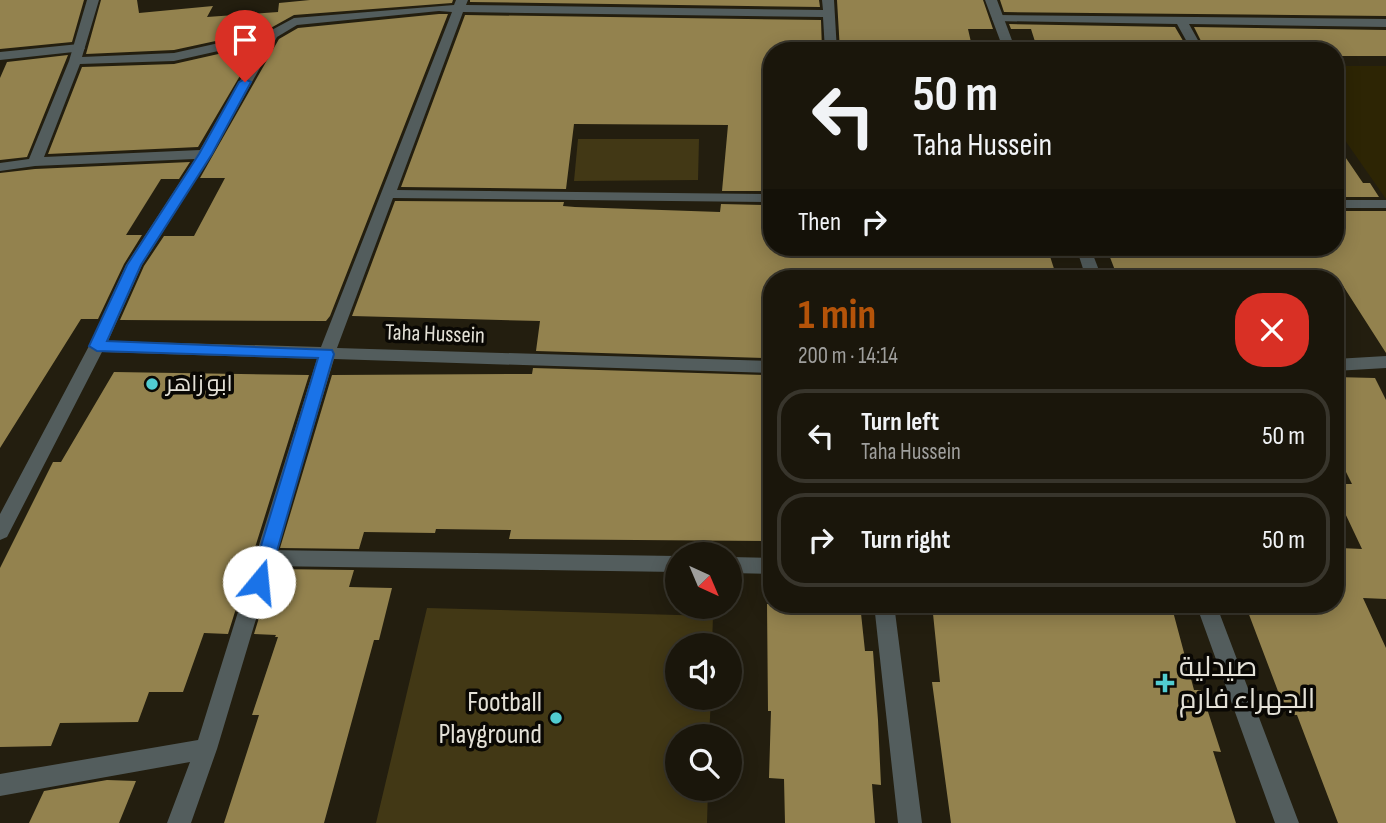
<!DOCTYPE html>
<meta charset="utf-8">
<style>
:root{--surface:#1a160b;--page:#231f14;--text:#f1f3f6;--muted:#9f9f9d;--line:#38352c;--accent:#b45309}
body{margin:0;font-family:"Sofia Sans Condensed",Cairo,sans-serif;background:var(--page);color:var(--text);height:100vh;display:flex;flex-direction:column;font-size:26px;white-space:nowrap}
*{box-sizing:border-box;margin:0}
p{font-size:23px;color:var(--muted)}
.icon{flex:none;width:38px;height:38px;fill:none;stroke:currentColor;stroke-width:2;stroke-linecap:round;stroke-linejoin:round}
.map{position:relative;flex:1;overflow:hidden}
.panel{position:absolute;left:763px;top:270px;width:581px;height:343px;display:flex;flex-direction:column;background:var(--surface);border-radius:28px;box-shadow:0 4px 18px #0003,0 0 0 2px var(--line)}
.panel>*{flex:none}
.banner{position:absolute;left:763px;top:42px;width:581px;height:214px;border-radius:28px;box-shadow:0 4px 18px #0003,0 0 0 2px var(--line);background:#1a160b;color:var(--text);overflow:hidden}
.needle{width:46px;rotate:136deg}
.tools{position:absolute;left:665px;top:542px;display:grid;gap:14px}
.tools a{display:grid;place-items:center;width:77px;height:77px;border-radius:50%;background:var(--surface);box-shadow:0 4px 18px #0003,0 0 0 2px var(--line);font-size:35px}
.pin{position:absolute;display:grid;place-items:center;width:60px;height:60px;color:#fff;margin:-72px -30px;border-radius:50% 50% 50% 0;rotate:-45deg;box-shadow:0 0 7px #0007}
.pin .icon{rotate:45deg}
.me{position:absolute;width:77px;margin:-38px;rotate:17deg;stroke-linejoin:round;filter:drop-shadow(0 0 5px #0008)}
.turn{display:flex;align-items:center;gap:24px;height:147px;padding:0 35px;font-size:32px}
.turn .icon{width:91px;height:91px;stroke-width:2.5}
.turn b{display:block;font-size:49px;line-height:60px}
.then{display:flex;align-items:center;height:66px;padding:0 35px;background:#0003;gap:14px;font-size:26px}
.round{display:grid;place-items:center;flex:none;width:74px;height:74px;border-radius:28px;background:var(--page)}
.overview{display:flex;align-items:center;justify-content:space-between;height:119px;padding:0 35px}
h1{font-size:42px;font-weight:700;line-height:52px;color:var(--accent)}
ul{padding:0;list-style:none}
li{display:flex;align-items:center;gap:21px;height:94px;margin:0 14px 10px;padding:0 21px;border:4px solid var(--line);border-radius:28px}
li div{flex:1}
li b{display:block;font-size:26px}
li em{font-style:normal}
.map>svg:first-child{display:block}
.green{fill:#423815}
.sand{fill:#2d2504}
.building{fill:#93824e}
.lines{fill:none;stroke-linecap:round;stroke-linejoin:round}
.service{fill:#535d5d;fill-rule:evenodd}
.minor{fill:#535d5d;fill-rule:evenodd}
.route{fill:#1a73e8;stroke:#114b97;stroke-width:2}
.poi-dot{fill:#51ccd1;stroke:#0a0804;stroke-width:2.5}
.labels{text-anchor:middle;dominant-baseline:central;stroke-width:7;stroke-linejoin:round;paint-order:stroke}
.street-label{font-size:23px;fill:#e4e1d7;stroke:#0a0804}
.poi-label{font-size:23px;fill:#e4e1d7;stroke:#0a0804;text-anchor:start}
.near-poi-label{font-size:28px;fill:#e4e1d7;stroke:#0a0804;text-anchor:start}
</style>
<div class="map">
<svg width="1386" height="823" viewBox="0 0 1386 823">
<rect width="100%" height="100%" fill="#231e0f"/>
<!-- green -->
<path class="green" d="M578 139H699L698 180 574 181Z
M427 608 713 616 712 646H677V698H711L709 737H677V789H708L707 823H376Z"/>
<!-- sand -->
<path class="sand" d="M1335 66H1386V199L1335 126Z"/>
<!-- building -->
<path class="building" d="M0 0H84L72 42 0 49Z
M101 0H137L139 13 213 6 207 17 278 12 279 3 310 0H453L452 3 294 15 267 30 174 50 86 54Z
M470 0H819L820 7 470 2Z
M837 0H983L993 29H968L973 51H840Z
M1000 0H1386V16L1004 12Z
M439 14H448L330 316 326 321 120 320 144 266 164 236H194L225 178H200L279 39 298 28Z
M465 15 821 20 822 51H772V139H765L763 191H722L728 125 574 124 566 189 401 187Z
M1009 24 1175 27 1189 51 1072 47 1073 51H1038L1031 29H1011Z
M1194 27 1386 30V56H1335V51H1206Z
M258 45 198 147 48 154 82 67 174 64Z
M68 55 27 157 0 160V78L7 62Z
M1335 142 1363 183H1370L1379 197H1335Z
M190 162 179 179H161L126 235H142L124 264 98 319H81L0 448V173L35 169Z
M395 201 564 202 563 206 575 207 720 212 721 204 763 205 762 213H770L771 247H1047L1057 278H772V330L764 331 765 358 536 351 540 321 352 316Z
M1335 211H1386V353L1338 278H1118L1106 247H1335Z
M533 368 766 375 772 468V541L509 539 511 530 436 529 435 533 364 532 359 549 280 548 332 375 532 374Z
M114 372 309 375 228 634 204 633 183 692H149L138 722 60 723 51 746 0 747V568L53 462H61Z
M1335 377 1375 378 1386 400V599L1363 598 1386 648V823H1338L1297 715H1287L1245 604H1335V538L1340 548 1362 549 1335 492V484H1352L1335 450Z
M274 569 354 570 349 587 392 588 379 640H374L324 823H224L259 715H252L278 637H275L276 635 254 634Z
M767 604H860L865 651H873L878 720 881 785 872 784 875 823H785L784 779 769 778 771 711H768Z
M932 604H1171L1194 690H1201L1221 752 1213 751 1236 823H951L932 682H940Z
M107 780 136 781 119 823H29L44 791Z"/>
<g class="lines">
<!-- service -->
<path class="service" d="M998 15 1386 19V27L1189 24 1204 51H1192L1177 24 994 21 992 19Z
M79 44 85 48 83 51 0 60V52Z
M1335 200H1386V208H1335Z
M266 550 677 556V572L266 566 259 564 256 558 259 552Z
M730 557 772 558V574L730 573Z
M874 604H894L922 823H898Z"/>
<!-- minor -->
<path class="minor" d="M87 0H99L82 57 174 53 268 32 294 18 454 5 456 0H468L466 5 823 10 822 0H834L837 51H825L823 17 463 12 397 190 772 194V202L393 198 337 348 772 361V373L334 359 217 749 191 823H167L190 762 0 796V774L198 740 317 359 102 352 7 537 0 540V514L89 346 126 265 195 159 35 166 0 171V163L29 159 69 61ZM439 11 452 12 321 347 108 341 142 265 212 154 277 37 297 25ZM263 41 200 150 44 157 80 64 174 61Z
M985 0H997L1016 51H1004Z
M1076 247H1090L1102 278H1086Z
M1386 356V368L1335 371V359Z
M1196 604H1216L1299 823H1275Z"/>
</g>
<!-- route -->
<path class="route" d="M245 79 251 82 212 154 141 265 107 341 332 350 334 354 268 582 265 587 259 590 252 587 250 582 318 358 97 351 89 346 127 265 199 154 239 82Z"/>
<!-- markers -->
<g class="poi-dot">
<circle cx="152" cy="384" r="7"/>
<path d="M1161.5 672.5h7v7h7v7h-7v7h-7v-7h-7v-7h7z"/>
<circle cx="556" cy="718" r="7"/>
</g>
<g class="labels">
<!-- street labels -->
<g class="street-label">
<text transform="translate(435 334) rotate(2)">Taha Hussein</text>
</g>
<!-- poi labels -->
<g class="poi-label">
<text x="166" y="384">ابو زاهر</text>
</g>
<!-- near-poi labels -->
<g class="near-poi-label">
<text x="1179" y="667">صيدلية<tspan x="1179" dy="32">الجهراء فارم</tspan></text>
<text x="542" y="702" text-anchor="end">Football<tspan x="542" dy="32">Playground</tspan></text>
</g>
</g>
</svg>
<div class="tools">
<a><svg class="needle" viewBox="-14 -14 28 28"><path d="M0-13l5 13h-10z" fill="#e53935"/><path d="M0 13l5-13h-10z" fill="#9f9f9d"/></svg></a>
<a><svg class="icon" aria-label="sound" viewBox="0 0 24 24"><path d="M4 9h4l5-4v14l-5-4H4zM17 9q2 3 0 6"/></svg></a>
<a><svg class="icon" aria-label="search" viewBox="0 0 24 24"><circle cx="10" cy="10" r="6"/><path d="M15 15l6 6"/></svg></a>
</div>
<div class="pin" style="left:245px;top:82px;background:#d93025"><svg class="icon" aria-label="arrive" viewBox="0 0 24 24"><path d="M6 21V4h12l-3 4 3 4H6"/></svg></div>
<svg class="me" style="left:259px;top:582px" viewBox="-20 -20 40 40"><circle r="19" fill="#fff"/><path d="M0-13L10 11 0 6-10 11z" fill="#1a73e8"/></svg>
<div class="banner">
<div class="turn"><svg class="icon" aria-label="left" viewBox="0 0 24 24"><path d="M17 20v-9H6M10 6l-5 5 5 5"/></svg><div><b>50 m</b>Taha Hussein</div></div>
<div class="then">Then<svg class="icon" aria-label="right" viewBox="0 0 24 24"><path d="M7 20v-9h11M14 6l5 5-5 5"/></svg></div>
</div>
<section class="panel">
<div class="overview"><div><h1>1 min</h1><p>200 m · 14:14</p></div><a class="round" style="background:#d93025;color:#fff"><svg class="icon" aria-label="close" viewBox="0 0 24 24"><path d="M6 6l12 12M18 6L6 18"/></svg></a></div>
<ul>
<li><svg class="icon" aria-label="left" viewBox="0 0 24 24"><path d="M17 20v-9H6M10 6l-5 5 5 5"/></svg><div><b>Turn left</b><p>Taha Hussein</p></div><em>50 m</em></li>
<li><svg class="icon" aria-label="right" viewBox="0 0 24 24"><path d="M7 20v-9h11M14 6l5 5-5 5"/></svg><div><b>Turn right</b></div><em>50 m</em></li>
</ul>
</section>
</div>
